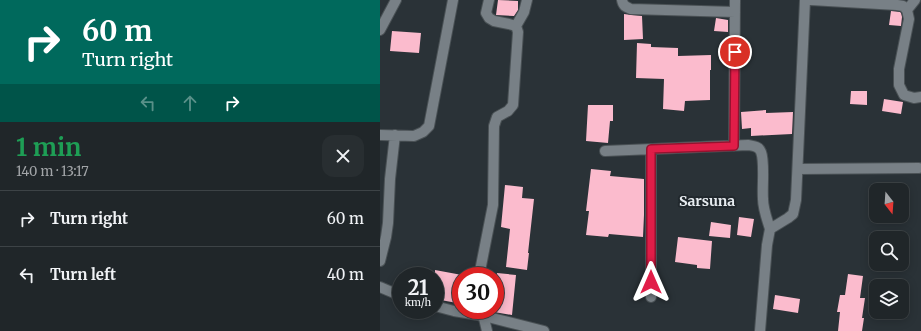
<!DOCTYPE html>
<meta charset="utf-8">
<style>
:root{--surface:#202629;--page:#282e31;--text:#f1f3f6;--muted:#a2a5a8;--line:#3d4346}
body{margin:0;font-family:Merriweather,serif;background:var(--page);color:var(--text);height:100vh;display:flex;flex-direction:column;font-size:15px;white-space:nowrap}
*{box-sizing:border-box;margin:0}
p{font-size:13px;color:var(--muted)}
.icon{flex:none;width:22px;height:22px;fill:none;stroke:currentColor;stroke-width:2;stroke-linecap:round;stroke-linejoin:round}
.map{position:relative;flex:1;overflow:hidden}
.panel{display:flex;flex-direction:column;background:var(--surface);width:380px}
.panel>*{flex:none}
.hud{background:#00695c;color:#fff;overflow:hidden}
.needle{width:26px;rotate:163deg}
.controls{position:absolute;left:489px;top:183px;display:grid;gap:8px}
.controls a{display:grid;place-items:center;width:40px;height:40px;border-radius:8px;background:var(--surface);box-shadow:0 2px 10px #0003,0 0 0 1px var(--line);font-size:20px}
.speed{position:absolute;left:12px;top:267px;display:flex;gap:8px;font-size:20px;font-weight:700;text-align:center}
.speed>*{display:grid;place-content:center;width:52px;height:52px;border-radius:50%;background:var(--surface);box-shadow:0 2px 10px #0003,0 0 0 1px var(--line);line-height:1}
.speed small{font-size:10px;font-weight:400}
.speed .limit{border:6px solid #d22;background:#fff;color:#111}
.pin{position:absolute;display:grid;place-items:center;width:34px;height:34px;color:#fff;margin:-17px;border:2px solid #fff;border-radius:50%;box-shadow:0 1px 4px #0007}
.me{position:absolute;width:44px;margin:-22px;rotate:0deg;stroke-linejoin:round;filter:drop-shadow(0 0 3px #0008)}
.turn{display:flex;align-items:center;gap:14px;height:84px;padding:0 16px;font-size:18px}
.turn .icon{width:52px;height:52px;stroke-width:2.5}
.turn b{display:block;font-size:28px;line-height:34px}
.lanes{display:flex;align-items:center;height:38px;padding:0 16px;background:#0003;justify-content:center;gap:20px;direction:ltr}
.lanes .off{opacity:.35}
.round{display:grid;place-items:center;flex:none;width:42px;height:42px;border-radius:12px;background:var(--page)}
.head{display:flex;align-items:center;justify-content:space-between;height:68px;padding:0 16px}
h1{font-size:24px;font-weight:700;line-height:30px;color:#1e9e55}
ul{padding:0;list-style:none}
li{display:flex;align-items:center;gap:12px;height:56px;padding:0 16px;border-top:1px solid var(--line)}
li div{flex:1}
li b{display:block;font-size:15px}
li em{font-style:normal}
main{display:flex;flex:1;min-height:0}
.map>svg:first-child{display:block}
.building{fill:#fbbbcd}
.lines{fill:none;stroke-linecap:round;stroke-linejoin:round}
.minor-casing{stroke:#4a5155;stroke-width:12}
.tertiary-casing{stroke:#4a5155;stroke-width:12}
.minor{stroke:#788086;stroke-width:10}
.tertiary{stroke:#788086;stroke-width:10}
.route-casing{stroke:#92132f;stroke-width:10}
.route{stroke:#e11d48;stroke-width:7}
.labels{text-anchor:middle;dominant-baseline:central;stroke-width:4;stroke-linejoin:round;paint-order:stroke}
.district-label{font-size:14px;font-weight:bold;fill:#e7ecf0;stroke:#21282d}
</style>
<main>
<section class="panel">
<div class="hud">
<div class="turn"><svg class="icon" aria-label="right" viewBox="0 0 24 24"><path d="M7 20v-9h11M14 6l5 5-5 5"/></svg><div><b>60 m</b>Turn right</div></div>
<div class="lanes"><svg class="icon off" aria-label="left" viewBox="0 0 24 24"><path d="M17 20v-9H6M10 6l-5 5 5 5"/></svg><svg class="icon off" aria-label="ahead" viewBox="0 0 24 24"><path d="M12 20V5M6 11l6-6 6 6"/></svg><svg class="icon" aria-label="right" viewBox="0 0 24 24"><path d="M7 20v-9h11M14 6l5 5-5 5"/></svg></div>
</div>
<div class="head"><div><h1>1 min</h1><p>140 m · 13:17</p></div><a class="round"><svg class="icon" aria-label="close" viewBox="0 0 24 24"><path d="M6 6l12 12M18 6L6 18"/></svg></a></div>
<ul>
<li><svg class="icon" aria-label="right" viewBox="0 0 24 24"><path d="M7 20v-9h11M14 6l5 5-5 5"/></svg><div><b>Turn right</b></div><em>60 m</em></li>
<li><svg class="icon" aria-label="left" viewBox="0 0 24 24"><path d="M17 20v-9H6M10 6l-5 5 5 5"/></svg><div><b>Turn left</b></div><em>40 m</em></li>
</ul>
</section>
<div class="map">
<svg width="541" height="331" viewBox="0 0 541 331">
<rect width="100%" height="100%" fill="#2a3237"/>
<!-- building -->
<path class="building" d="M118 0 138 1V10L134 16 116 15Z
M511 11 520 12 521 13 522 17 521 26 509 25Z
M244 14 251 15 262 16 263 39 244 40Z
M336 18 348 20V32L334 31Z
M12 31 41 33 39 53 10 51Z
M257 43 271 44V47L298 48V56L331 55V70H330V100L305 101 304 111 283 109 284 79 256 78Z
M471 91H487V105L470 104Z
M504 99 523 102 521 114 502 111Z
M208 105H233V121H230L228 143 206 141Z
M386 110V113L413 112 412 134 371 136V128L362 129 361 112Z
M211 169 231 171 230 176 264 179V215L263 237 229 234 228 237 206 235 209 211H206Z
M125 185 143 187 142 198 154 199 148 253H149L147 270 126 267 130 229 121 227Z
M359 217 374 219 371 237 357 235Z
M331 222 351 225 350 238 329 236Z
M298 237 332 241 330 269 317 268V265L295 262Z
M55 270 82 275 81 276 77 303 55 299Z
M117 273 136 275 132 315 114 312V310H115V299Z
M468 274 483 276 480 298H485L482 318H484L482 331H458L460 312H457L460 295H465Z
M395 295 420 299 418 313 393 309Z"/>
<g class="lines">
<defs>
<path id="minor" d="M242 0C243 6 246 7 251 9L355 12
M431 0 517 5 523 6 527 10 529 19 519 69V85L524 95 534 98 541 97
M527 10 535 0
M136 26 144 12 147 0
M0 30 16 0
M0 135 34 136 43 132 49 126 73 0
M354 146 355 0
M271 149V297
M225 151 368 145C373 146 379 146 381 152 385 162 382 186 383 199 383 209 387 219 390 229
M418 169 539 168
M0 261 6 237 8 223 10 179 15 135
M99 276 113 205 114 126 117 117 128 111 133 105 138 32 136 26 129 24 114 21 109 18 106 13 109 0
M102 310 107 331
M380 331 387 245 390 229 408 218 413 214 416 200 425 0"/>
<path id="tertiary" d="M0 287 21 296
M55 306 74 311 104 316 164 331"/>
</defs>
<!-- minor casing -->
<use href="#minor" class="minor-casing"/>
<!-- tertiary casing -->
<use href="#tertiary" class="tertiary-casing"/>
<!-- minor -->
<use href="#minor" class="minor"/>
<!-- tertiary -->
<use href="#tertiary" class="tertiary"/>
</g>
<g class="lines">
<defs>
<path id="route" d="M271 282V149L354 146 355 52"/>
</defs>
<!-- route casing -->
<use href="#route" class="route-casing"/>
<!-- route -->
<use href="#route" class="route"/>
</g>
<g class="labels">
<!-- district labels -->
<g class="district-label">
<text x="327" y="201">Sarsuna</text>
</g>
</g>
</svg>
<div class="controls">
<a><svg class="needle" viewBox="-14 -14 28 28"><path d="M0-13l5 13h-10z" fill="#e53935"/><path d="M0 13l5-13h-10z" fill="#a2a5a8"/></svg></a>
<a><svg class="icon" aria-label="search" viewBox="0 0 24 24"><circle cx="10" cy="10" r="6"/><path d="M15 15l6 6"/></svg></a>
<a><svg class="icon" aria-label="layers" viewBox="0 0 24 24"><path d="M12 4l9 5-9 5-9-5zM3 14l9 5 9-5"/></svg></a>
</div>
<div class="speed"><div>21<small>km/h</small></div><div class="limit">30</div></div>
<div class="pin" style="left:355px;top:52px;background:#d93025"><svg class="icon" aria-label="arrive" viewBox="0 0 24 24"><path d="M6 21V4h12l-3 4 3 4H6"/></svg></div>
<svg class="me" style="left:271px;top:282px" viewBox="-20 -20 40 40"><path d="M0-17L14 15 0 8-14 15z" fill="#e11d48" stroke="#fff" stroke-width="4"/></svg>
</div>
</main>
